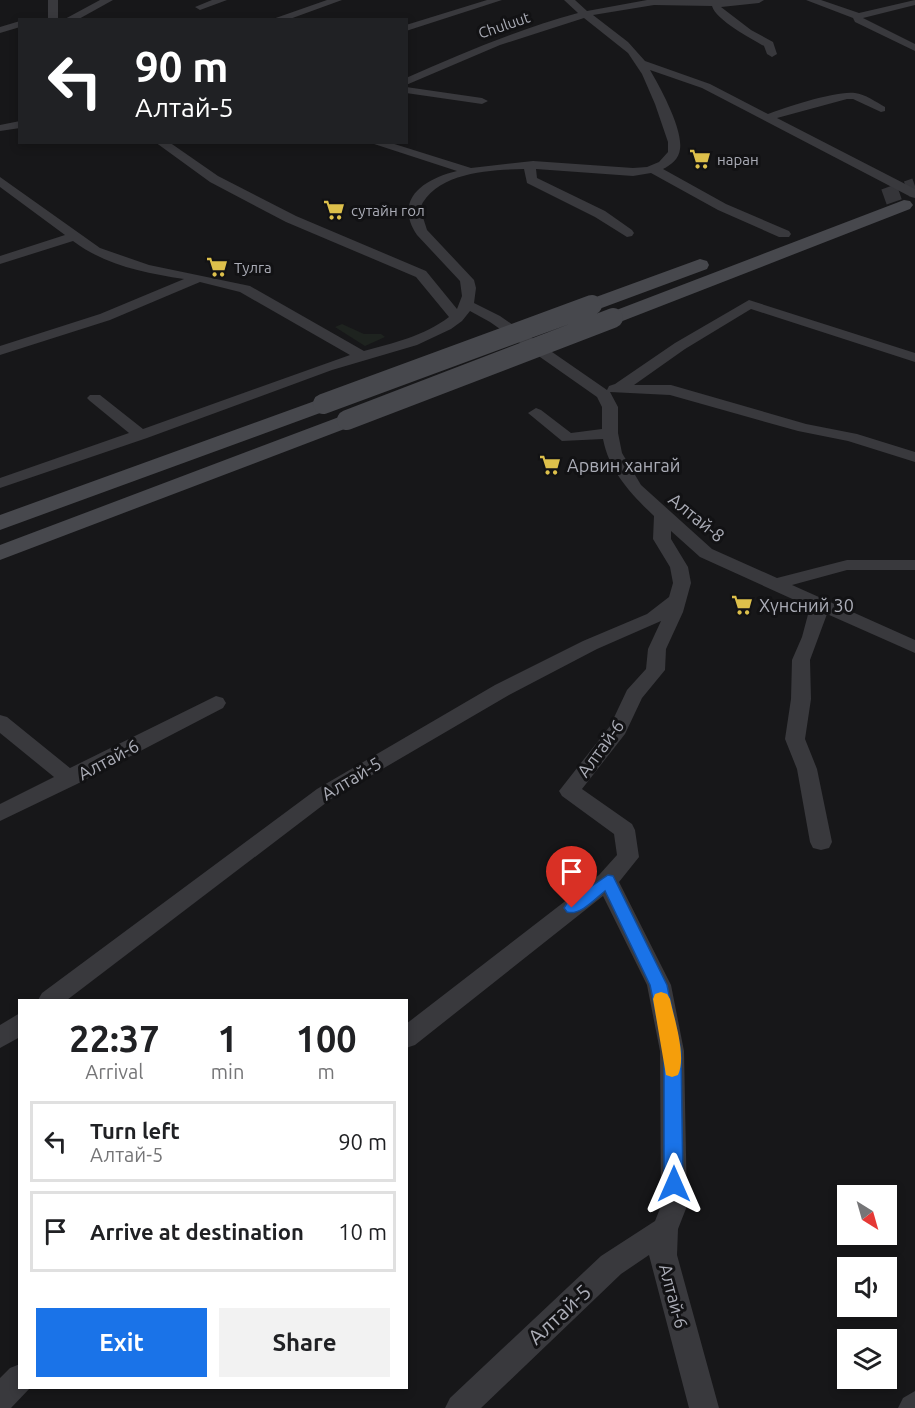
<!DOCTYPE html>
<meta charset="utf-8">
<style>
:root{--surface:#fff;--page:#f2f2f2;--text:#202124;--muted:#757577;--line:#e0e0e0;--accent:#1a73e8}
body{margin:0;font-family:Ubuntu,sans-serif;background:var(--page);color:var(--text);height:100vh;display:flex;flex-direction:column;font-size:22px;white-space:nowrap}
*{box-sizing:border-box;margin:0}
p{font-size:20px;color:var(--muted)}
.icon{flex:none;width:33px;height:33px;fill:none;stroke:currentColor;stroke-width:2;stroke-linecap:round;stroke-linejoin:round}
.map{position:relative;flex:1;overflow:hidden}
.side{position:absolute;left:18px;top:999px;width:390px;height:390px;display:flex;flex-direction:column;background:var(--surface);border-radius:0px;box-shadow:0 3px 9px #0003}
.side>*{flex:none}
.top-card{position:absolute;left:18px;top:18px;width:390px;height:126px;border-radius:0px;box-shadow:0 3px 9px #0003;background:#202124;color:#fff;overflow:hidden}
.needle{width:39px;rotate:143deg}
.controls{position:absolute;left:837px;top:1185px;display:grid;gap:12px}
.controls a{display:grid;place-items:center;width:60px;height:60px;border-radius:0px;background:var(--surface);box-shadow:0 3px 9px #0003;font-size:30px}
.pin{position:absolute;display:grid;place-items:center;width:51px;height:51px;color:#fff;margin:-62px -26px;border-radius:50% 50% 50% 0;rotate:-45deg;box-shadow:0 0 6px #0007}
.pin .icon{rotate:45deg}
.me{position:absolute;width:66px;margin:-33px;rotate:0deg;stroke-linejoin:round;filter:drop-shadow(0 0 4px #0008)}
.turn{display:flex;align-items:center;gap:21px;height:126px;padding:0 18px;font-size:27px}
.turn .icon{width:78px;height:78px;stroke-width:2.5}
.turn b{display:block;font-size:42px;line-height:51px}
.eta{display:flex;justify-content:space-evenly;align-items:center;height:102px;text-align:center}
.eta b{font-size:36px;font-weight:600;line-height:42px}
.primary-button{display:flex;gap:12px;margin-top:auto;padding:12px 18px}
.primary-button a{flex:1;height:69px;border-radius:0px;background:var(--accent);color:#fff;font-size:24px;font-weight:600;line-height:69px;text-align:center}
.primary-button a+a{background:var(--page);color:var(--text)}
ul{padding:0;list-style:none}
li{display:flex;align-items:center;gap:18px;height:81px;margin:0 12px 9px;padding:0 6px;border:3px solid var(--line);border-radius:0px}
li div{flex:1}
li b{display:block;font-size:22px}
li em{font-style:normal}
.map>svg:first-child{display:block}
.green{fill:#1e231f}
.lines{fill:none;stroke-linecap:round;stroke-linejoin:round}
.secondary-tunnel{stroke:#353539;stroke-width:16;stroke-dasharray:16 8;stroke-linecap:butt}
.street{fill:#39393d;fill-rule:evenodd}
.secondary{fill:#47484d;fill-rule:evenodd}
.secondary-bridge{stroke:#47484d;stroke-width:20}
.route{fill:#1a73e8;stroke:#114b97;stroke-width:1.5}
.slow{fill:#f59e0b}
.labels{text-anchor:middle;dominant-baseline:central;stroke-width:6;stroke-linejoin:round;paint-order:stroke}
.far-street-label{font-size:15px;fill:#abadb7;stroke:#121214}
.far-poi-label{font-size:15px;fill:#abadb7;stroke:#121214;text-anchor:start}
.poi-label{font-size:18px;fill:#abadb7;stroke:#121214;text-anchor:start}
.street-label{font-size:18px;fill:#abadb7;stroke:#121214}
.near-street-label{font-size:21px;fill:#abadb7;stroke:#121214}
</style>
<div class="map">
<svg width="915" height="1408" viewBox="0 0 915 1408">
<rect width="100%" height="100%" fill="#171719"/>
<!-- green -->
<path class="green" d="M342 324 364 334H381L385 337 365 346 335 327Z"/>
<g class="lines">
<!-- secondary-tunnel -->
<path class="secondary-tunnel" d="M884 197 915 186"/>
<!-- street -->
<path class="street" d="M48 0H58V20H48Z
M100 0H113L77 20H63Z
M212 0H227L200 10 195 7Z
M327 0H342L287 20H270Z
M487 0H502L406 31V25Z
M564 0H575L587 11 647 0H764L759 3 721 7 751 30 773 42 777 54 772 57 767 54 764 46C750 38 716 20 712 6L654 5 593 15 628 42 645 61 710 84 768 114C786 107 838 90 855 93 865 94 876 102 885 107V111L881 112 853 99H847L777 118 915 189V198L911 197 702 88 650 70C660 87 683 129 680 149 679 159 671 165 663 169L726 204 789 231 791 234 789 237H779L718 210 651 173 633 176 536 169 537 178 605 211 632 230 634 233 632 236 627 237 595 217 527 183 524 169C490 170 436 172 420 208L427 230 474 280 476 288 474 303 500 316 607 390 609 386 615 384 675 343 749 300 915 353V362L751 309 685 349 634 385H671L806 424 857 434 915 452V462L848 441 798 431 670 395 610 392 618 407V433L622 453 641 485 712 549 777 578 847 560H915V570H847L792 585 915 640V653L827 614 810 660 811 699 805 739 817 769 832 842 829 848 821 850 813 848 810 842 797 769 785 739 791 699 792 660 802 637 810 607 700 557 671 531V539L688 567 691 583 683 612 666 649 665 670 642 698 625 734 582 789 632 824 635 830 639 857 619 882 671 985 684 1051 687 1206 678 1229 677 1255 719 1408H689L649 1255 621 1274 481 1408H445L450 1398 601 1256 655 1221 661 1206 660 1051 647 985 603 896 415 1045 406 1048V1024L599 875 617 855 614 834 562 796 559 791 610 726 627 690 646 669 648 649 661 621 597 649 509 695 331 799 67 1000H38L42 993 317 789 495 685 583 641 647 614 669 597 673 583 670 567 653 539 654 516C631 494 609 471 603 439L562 441 528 413 536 408 541 410 571 433 602 429V407L597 397 490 322 470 311 462 321 451 329 417 345 332 370 147 438 0 488V478L129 433 90 401 87 398 90 395H100L143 429 350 355 240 292 200 282 110 320 0 355V346L100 314 184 279C144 273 105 265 73 241L0 264V256L65 235 0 187V177L100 248 149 265 250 286 364 351C393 343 424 336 449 317L416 277 286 222 210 182 155 142H169L218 176 296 216 426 271 457 309 462 296 460 281 417 235C393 199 424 179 457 171L368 142H388L471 168 533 161 633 168 647 167 659 162 668 152V142L655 104 642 74 628 53 584 18 500 45 406 85V78C462 53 519 29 578 13Z
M806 0H821L859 13 915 0V5L863 18 915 44V51L855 22 853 18Z
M20 21V27L0 33V27Z
M406 87 482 98 488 101 482 104 406 93Z
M20 121V128L0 131V125Z
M216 696 223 698 226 703 223 708 77 784 0 821V804L54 777 0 733V715L7 717 70 768Z
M20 1013V1037L0 1048V1025Z
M20 1364V1388H30L11 1408H0V1378L10 1368Z
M915 1391V1408H898L903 1398Z"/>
<!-- secondary -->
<path class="secondary" d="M904 200 910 201 913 205 910 209 620 322H606L603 318 606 314Z
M700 259 707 261 709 265 707 269 599 309H585L582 305 585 301Z
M323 398 331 399 334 404 331 409 0 530V515Z
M347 414 355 415 358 420 355 425 0 560V545Z"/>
<!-- secondary-bridge -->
<path class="secondary-bridge" d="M323 404 592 305
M347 420 613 318"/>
</g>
<!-- route -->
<path class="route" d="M608 875 613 876 615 880 667 985 681 1051 683 1184 680 1190 674 1192 667 1190 664 1184V1051L650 985 605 891C595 899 580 916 567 912L564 908 567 903Z"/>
<!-- slow -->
<path class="slow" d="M661 992 667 994 670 999C674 1018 687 1057 678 1075L672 1077 666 1075 653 999 655 994Z"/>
<!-- icons -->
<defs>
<symbol id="supermarket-bare" viewBox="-9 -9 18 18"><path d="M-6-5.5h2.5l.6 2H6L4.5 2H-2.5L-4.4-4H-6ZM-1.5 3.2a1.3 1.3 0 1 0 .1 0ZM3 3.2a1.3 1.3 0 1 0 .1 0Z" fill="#ddc04b" stroke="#121214" stroke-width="2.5" paint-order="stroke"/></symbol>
</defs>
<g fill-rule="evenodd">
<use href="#supermarket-bare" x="685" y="144" width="30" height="30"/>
<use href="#supermarket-bare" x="319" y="195" width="30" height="30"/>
<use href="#supermarket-bare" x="202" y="252" width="30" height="30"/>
<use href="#supermarket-bare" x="535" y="450" width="30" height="30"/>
<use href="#supermarket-bare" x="727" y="590" width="30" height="30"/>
</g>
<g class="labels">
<!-- far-street labels -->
<g class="far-street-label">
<text transform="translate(504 25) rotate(-19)">Chuluut</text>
</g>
<!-- far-poi labels -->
<g class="far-poi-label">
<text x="717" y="159">наран</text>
<text x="351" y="210">сутайн гол</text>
<text x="234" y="267">Тулга</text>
</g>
<!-- poi labels -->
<g class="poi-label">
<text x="567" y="465">Арвин хангай</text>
<text x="759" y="605">Хүнсний 30</text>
</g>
<!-- street labels -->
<g class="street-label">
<text transform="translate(697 517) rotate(39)">Алтай-8</text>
<text transform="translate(600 748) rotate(-54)">Алтай-6</text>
<text transform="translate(108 759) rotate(-28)">Алтай-6</text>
<text transform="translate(351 778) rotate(-31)">Алтай-5</text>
<text transform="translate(674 1296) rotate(75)">Алтай-6</text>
</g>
<!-- near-street labels -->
<g class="near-street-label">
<text transform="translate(559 1314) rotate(-43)">Алтай-5</text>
</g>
</g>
</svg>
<div class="controls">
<a><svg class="needle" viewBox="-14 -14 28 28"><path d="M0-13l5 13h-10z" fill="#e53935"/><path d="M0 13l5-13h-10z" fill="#757577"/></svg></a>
<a><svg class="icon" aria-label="sound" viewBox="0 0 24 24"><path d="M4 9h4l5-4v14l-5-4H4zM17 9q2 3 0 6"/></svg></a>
<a><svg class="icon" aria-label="layers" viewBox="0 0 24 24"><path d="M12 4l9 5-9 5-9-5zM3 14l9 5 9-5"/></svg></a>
</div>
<div class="pin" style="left:572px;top:908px;background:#d93025"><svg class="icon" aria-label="arrive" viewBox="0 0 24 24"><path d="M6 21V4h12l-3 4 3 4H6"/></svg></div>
<svg class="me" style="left:674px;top:1184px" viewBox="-20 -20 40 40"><path d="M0-17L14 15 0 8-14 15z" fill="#1a73e8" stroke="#fff" stroke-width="4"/></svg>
<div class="top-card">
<div class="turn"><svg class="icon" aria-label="left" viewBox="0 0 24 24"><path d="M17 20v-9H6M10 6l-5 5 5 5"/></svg><div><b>90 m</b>Алтай-5</div></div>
</div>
<section class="side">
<div class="eta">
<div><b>22:37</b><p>Arrival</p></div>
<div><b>1</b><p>min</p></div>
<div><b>100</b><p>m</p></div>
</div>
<ul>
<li><svg class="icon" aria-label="left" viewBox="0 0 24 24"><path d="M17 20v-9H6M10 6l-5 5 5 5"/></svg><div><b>Turn left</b><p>Алтай-5</p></div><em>90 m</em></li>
<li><svg class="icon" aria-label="arrive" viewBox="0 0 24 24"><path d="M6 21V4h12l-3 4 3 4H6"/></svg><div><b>Arrive at destination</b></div><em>10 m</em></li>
</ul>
<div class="primary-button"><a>Exit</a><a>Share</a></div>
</section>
</div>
